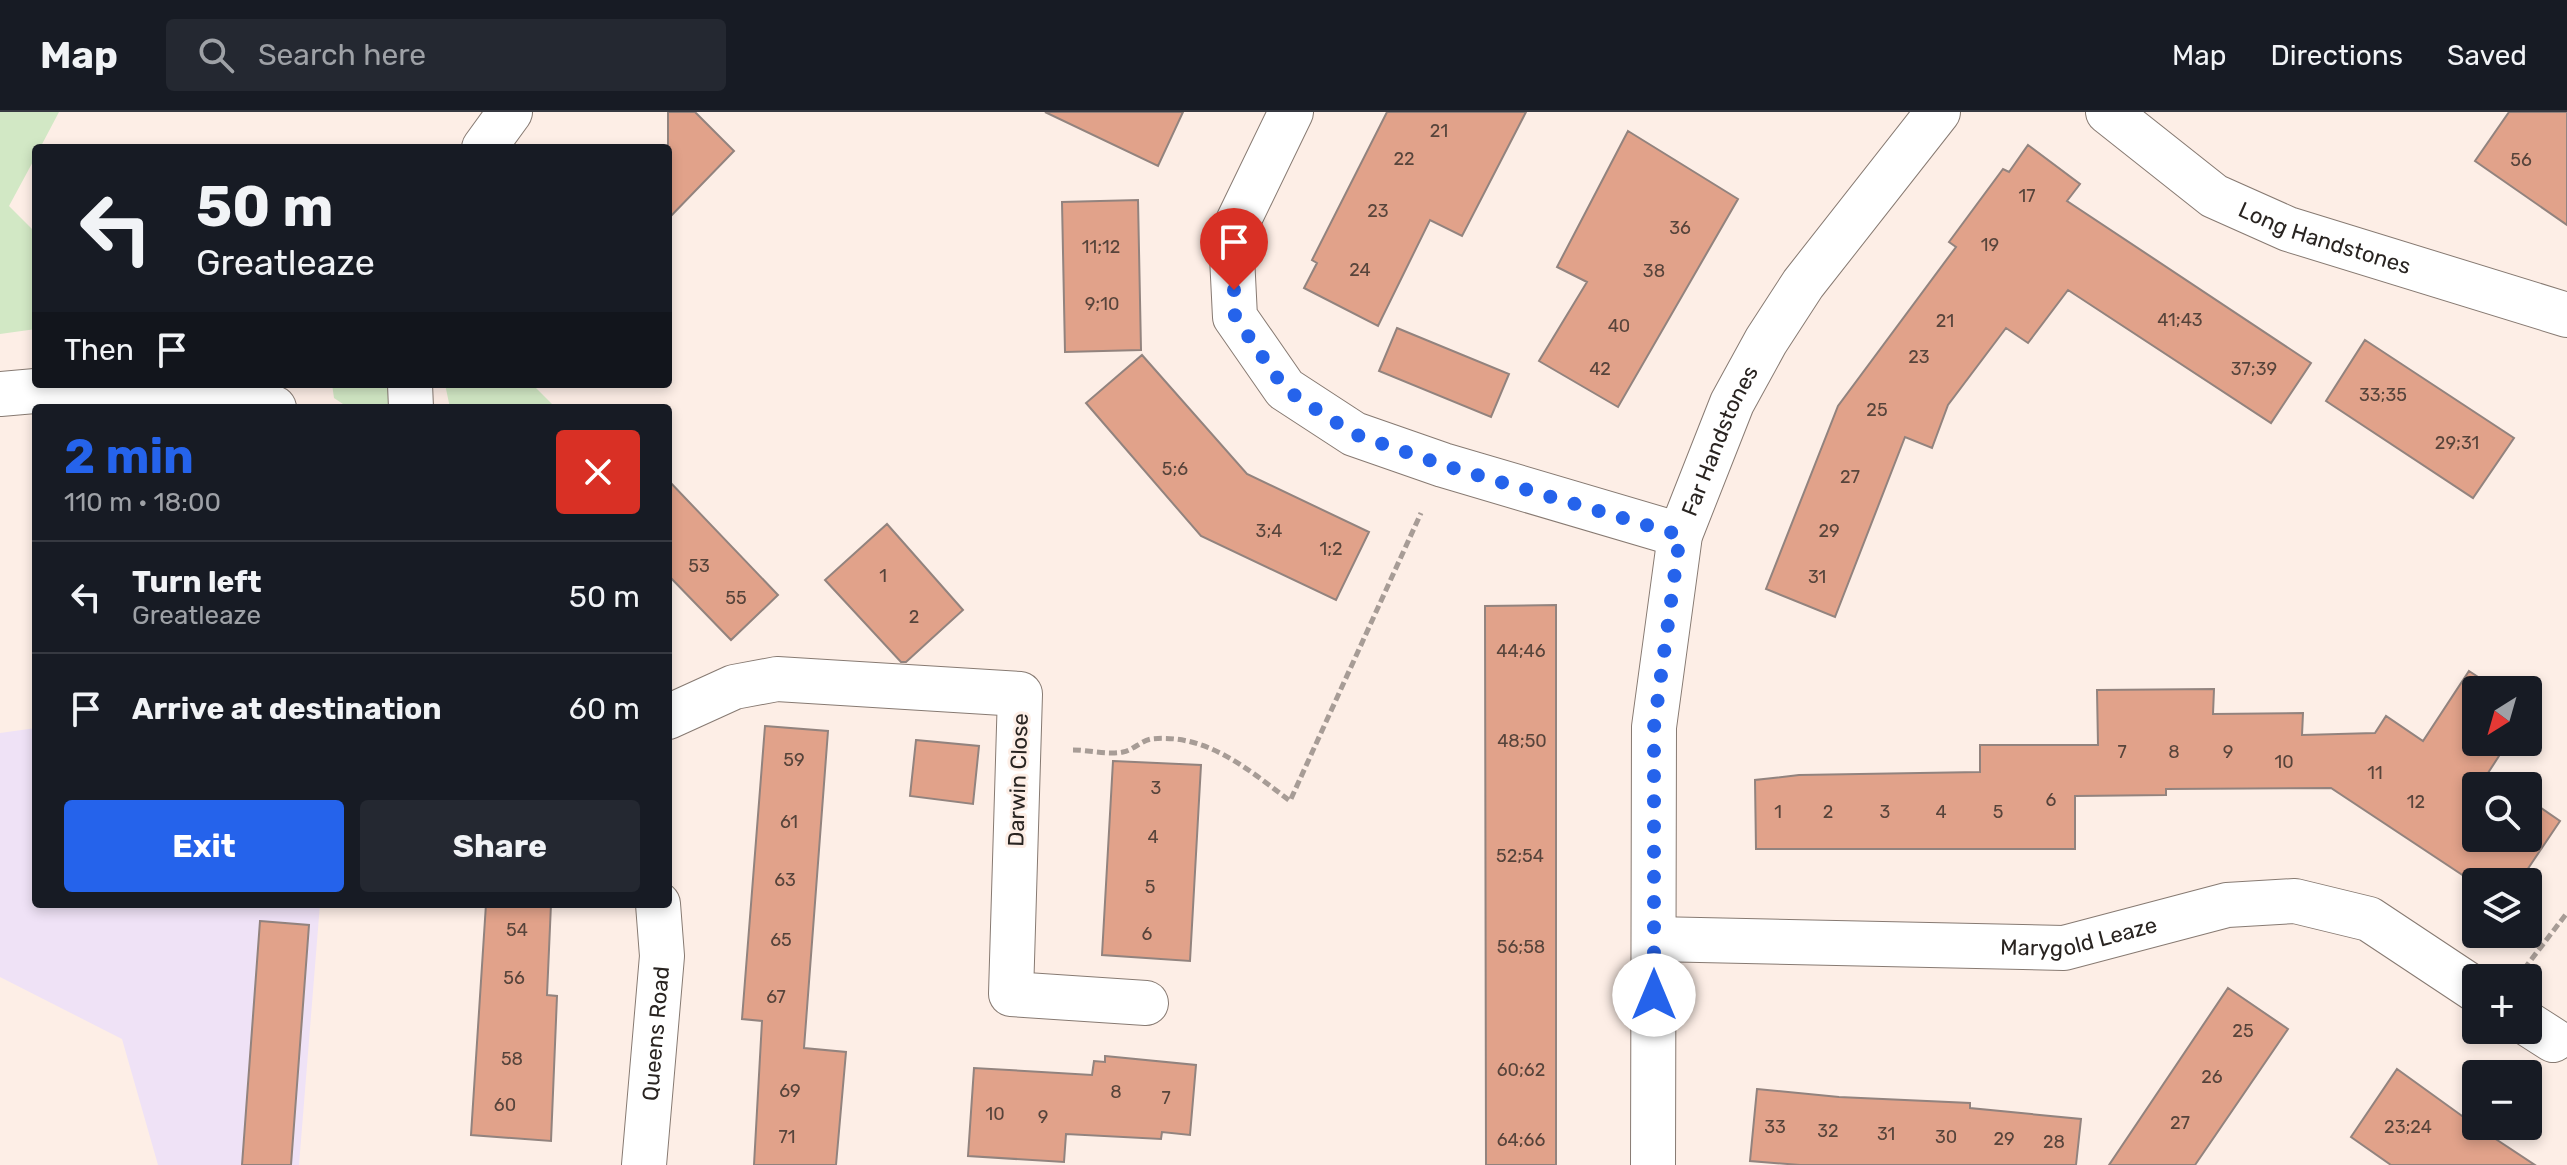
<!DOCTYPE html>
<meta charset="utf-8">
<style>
:root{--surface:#171b24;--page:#242831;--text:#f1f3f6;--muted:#9ea1a6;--line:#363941;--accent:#2563eb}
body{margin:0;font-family:Rubik,sans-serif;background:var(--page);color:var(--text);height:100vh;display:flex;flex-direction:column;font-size:30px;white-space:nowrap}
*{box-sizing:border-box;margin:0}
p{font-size:26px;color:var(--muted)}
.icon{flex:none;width:44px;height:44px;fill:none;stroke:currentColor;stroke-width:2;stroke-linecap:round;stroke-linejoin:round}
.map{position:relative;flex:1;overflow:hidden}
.drawer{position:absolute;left:32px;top:292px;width:640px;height:504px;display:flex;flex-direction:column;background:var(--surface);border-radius:8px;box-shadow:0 4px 12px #0003}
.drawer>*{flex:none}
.banner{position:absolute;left:32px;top:32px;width:640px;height:244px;border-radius:8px;box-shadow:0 4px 12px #0003;background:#171b24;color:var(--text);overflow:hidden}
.needle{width:52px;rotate:217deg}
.buttons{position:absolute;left:2462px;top:564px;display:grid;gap:16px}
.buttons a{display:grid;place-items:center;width:80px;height:80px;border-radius:8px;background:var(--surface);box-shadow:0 4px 12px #0003;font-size:40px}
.pin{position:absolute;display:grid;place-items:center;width:68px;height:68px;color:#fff;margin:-82px -34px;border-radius:50% 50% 50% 0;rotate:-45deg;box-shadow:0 0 8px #0007}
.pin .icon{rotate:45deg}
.me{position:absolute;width:88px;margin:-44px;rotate:0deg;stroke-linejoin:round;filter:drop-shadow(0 0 6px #0008)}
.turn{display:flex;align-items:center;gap:28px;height:168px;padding:0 32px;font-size:36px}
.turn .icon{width:104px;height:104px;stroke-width:2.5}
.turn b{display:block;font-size:56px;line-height:68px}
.then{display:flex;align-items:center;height:76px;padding:0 32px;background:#0003;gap:16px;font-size:30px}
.round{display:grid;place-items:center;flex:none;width:84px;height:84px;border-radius:8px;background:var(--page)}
.overview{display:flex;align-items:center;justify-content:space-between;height:136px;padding:0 32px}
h1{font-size:48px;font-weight:700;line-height:60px;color:var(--accent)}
.primary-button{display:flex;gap:16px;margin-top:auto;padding:16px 32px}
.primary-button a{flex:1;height:92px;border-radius:8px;background:var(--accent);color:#fff;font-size:32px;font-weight:700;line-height:92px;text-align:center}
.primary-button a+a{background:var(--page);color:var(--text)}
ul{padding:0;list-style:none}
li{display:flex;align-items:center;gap:24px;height:112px;padding:0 32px;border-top:2px solid var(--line)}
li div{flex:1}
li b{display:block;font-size:30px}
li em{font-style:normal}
header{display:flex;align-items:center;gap:48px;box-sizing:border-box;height:112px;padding:0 40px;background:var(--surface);border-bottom:2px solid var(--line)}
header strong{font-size:38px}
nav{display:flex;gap:44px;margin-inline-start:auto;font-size:28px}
.search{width:560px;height:72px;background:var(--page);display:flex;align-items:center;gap:20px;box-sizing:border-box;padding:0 28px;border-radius:8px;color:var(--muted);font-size:30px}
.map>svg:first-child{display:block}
.industrial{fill:#efe2f6}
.green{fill:#d2e8c5}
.building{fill:#e1a28a;stroke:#92837e;stroke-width:2}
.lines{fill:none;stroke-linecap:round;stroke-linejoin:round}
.minor-casing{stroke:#877a72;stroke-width:46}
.path{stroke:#a79c96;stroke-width:5;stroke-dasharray:8 4;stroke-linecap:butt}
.minor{stroke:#fff;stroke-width:44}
.route{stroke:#2563eb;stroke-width:14;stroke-dasharray:0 25.2}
.labels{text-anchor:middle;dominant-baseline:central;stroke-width:6;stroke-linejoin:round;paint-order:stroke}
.number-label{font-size:18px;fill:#57443b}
.street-label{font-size:22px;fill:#292421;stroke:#fdeee6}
</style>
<header>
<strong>Map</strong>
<div class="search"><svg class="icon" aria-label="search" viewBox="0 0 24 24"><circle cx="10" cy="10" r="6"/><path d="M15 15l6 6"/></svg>Search here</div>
<nav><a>Map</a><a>Directions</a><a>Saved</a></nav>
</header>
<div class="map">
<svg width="2567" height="1053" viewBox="0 0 2567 1053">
<rect width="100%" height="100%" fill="#fdeee6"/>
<!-- industrial -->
<path class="industrial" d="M36 616V792H320L299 1053H158L122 927 0 865V621Z"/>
<!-- green -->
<path class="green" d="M0 0H59L40 36H36V44L9 94 36 121V217L0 222Z
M332 272H391L394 296H349L334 286Z
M445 272H532L556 296H450Z"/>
<!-- building -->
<path class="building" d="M668 0H695L734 39 668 107Z
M1045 0H1183L1158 54Z
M1387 0H1526L1462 124 1430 108 1378 214 1304 176 1317 151 1312 148Z
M2509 0H2567V113L2475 49Z
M1628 19 1738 87 1618 295 1539 249 1587 170 1557 155Z
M2028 33 2080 72 2067 89 2311 251 2271 311 2068 178 2028 231 2006 216 1948 293 1932 336 1905 325 1835 505 1766 477 1838 294 1956 135 1949 130 2003 57 2009 60Z
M1138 88 1141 238 1065 240 1062 90Z
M1397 216 1509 262 1491 305 1379 259Z
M2365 228 2514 326 2473 386 2326 289Z
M1142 243 1247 362 1369 420 1336 488 1201 424 1086 291Z
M668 368 778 483 731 528 668 463Z
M887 412 963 498 906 550H901L825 468Z
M1556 493V1053H1486L1485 494Z
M2469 559 2498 578H2476V630H2491L2488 635 2499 644 2488 661 2508 674H2476V726H2528V687L2560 709 2519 770H2473L2331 676 2166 677V683L2075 684V737H1756L1755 668 1799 663 1980 660V633H2098L2097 578 2214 577 2213 602 2303 601 2302 623 2375 621 2386 604 2423 629Z
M765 614 828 619 804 936 846 940 836 1053H754L762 909 742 907Z
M916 628 979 634 973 692 910 684Z
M1113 649 1201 653 1190 849 1102 843Z
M486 792H551L547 883 557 884 551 1029 471 1023Z
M260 809 309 813 291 1053H242Z
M2228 876 2288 917 2195 1053H2109Z
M1105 944 1196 953 1190 1023 1162 1020 1161 1027 1066 1022 1064 1050 968 1044 974 956 1092 963 1094 949 1105 950Z
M2397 957 2476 1014 2535 1053H2391L2351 1025Z
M1757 977 1839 985 1970 991V996L2081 1007 2076 1053H1800L1750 1049Z"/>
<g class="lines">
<defs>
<g id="minor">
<path d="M1291 0 1231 124 1235 205 1285 277 1354 322 1443 353 1680 423"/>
<path id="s1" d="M2108 0 2214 84 2288 117 2567 203"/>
<path d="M484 36 510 0"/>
<path d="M410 272 411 296"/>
<path d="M0 282 103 273 238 281 274 296"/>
<path d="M668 605 734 575 777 567 1020 582 1011 882 1146 891"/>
<path id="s2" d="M1654 827 2064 836 2227 793 2295 789 2369 807 2476 878"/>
<path d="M2528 912 2553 928"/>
<path id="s3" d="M644 1053 662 844 658 792"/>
<path id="s4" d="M1653 1053 1654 615 1680 423 1732 291 1766 229 1803 172 1938 0"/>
</g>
</defs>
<!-- minor casing -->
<use href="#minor" class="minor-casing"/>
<!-- path -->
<path class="path" d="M1073 638C1088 638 1108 643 1123 640 1133 638 1141 629 1151 627 1207 621 1249 658 1290 689L1421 401
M2524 857 2567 801"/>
<!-- minor -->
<use href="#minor" class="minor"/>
</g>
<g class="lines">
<!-- route -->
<path class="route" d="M1234 178 1235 205 1285 277 1354 322 1443 353 1680 423 1654 615V883"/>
</g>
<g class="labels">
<!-- number labels -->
<g class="number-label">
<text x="1439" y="19">21</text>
<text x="1404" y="47">22</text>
<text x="2521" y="48">56</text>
<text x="2027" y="84">17</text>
<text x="1378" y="99">23</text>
<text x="1680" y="116">36</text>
<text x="1990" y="133">19</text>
<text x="1101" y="135">11;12</text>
<text x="1360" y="158">24</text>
<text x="1654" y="159">38</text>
<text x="1102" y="192">9;10</text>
<text x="2180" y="208">41;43</text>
<text x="1945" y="209">21</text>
<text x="1619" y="214">40</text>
<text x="1919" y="245">23</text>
<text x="1600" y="257">42</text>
<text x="2254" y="257">37;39</text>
<text x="2383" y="283">33;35</text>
<text x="1877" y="298">25</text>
<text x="2457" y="331">29;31</text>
<text x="1175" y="357">5;6</text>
<text x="1850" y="365">27</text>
<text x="1269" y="419">3;4</text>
<text x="1829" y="419">29</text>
<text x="1331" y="437">1;2</text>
<text x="699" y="454">53</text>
<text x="883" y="464">1</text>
<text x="1817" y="465">31</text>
<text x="736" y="486">55</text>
<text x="914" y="505">2</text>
<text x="1521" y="539">44;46</text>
<text x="1522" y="629">48;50</text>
<text x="2122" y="640">7</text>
<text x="2174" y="640">8</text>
<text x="2228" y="640">9</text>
<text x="794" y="648">59</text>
<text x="2284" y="650">10</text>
<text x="2375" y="661">11</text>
<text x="1156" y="676">3</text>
<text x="2051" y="688">6</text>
<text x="2416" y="690">12</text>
<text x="1778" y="700">1</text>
<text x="1828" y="700">2</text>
<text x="1885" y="700">3</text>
<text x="1941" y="700">4</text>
<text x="1998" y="700">5</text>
<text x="789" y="710">61</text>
<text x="1153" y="725">4</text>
<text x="1520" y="744">52;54</text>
<text x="785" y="768">63</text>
<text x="1150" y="775">5</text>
<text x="517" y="818">54</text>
<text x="1147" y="822">6</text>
<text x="781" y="828">65</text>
<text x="1521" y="835">56;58</text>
<text x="514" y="866">56</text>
<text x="776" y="885">67</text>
<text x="2243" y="919">25</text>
<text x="512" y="947">58</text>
<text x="1521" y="958">60;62</text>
<text x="2212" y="965">26</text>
<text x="790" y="979">69</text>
<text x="1116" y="980">8</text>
<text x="1166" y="986">7</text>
<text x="505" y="993">60</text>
<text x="995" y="1002">10</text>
<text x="1043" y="1005">9</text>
<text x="2180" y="1011">27</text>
<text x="1775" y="1015">33</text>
<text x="2408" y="1015">23;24</text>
<text x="1828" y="1019">32</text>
<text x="1886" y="1022">31</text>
<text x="787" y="1025">71</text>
<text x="1946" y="1025">30</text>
<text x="2004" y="1027">29</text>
<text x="1521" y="1028">64;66</text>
<text x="2054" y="1030">28</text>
</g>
<!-- street labels -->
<g class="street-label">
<text stroke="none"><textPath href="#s1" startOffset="254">Long Handstones</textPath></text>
<text stroke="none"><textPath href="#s4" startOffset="734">Far Handstones</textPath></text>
<text transform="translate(1018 668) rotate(-88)">Darwin Close</text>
<text stroke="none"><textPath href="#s2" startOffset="426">Marygold Leaze</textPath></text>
<text stroke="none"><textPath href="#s3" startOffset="132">Queens Road</textPath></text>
</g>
</g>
</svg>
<div class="buttons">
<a><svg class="needle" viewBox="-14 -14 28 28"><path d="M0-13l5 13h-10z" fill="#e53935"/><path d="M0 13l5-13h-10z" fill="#9ea1a6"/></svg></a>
<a><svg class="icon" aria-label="search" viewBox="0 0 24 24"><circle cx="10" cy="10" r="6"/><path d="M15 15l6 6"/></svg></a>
<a><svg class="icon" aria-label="layers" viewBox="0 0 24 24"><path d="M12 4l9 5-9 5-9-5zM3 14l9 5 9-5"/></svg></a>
<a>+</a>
<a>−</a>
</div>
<div class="pin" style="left:1234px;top:178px;background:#d93025"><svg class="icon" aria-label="arrive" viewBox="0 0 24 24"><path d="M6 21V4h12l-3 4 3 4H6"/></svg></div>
<svg class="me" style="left:1654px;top:883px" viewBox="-20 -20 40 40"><circle r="19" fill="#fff"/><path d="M0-13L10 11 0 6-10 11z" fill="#2563eb"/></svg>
<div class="banner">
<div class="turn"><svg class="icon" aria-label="left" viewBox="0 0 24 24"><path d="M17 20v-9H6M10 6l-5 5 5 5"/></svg><div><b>50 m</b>Greatleaze</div></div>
<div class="then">Then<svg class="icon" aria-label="arrive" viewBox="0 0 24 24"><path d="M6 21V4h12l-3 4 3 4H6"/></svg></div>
</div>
<section class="drawer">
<div class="overview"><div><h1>2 min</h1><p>110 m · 18:00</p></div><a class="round" style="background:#d93025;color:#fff"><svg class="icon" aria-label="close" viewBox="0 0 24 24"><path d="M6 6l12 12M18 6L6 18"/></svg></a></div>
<ul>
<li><svg class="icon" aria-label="left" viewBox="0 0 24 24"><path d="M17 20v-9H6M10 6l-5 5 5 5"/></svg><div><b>Turn left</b><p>Greatleaze</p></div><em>50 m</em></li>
<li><svg class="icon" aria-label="arrive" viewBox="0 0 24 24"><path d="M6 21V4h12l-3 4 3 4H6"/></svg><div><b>Arrive at destination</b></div><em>60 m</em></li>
</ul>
<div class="primary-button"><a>Exit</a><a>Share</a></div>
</section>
</div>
